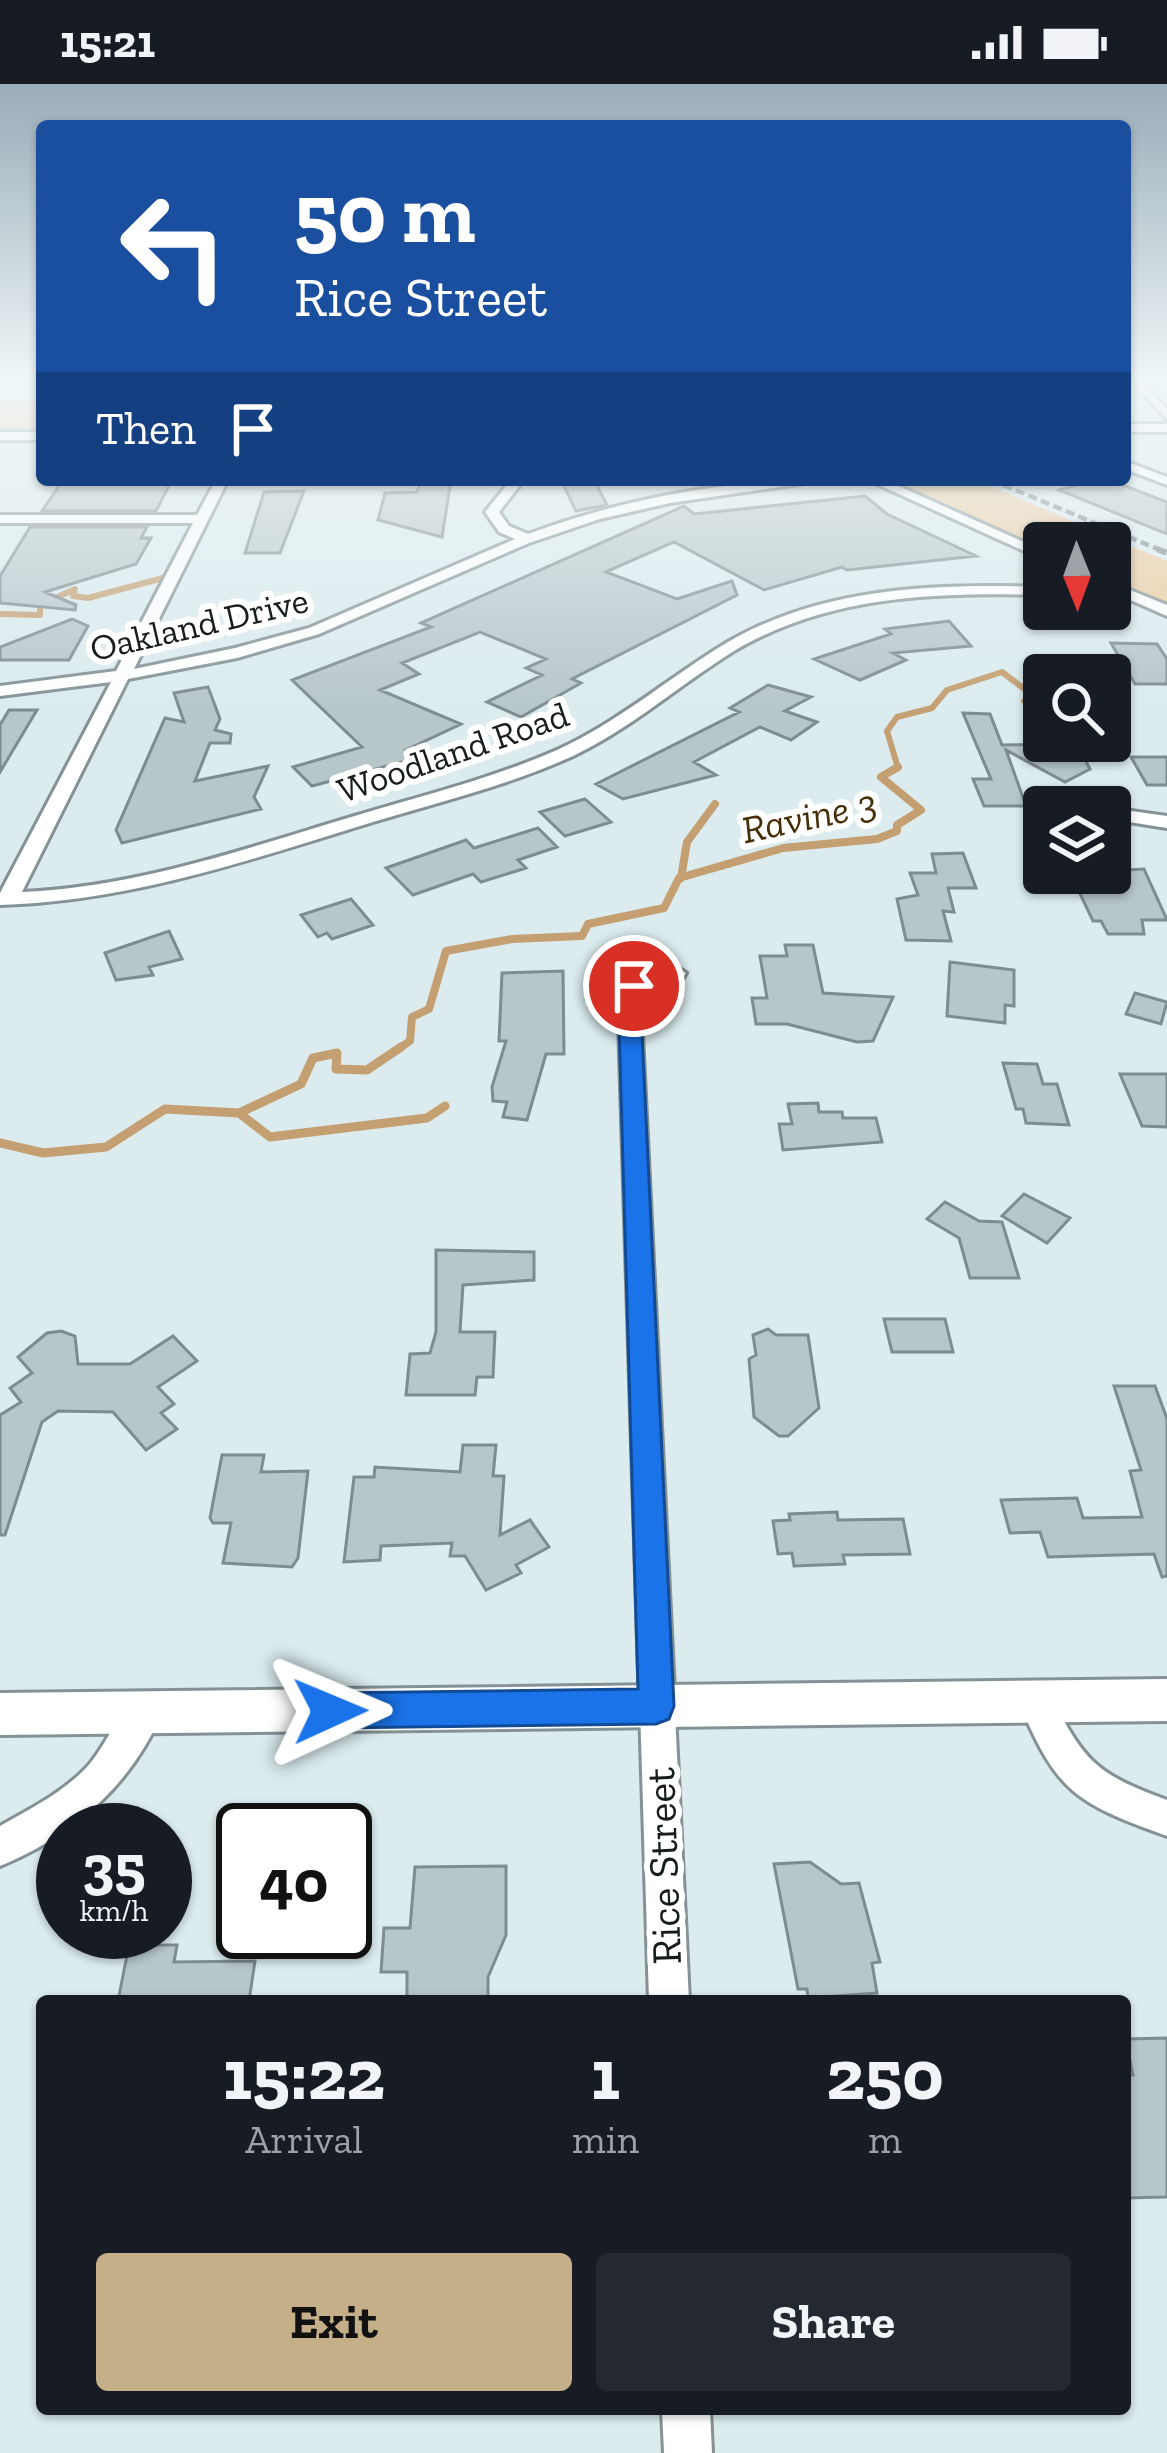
<!DOCTYPE html>
<style>
:root{--surface:#171b24;--page:#242831;--text:#f1f3f6;--muted:#9ea1a6;--accent:#c4af89}
body{margin:0;font-family:"Zilla Slab",serif;background:var(--page);color:var(--text);height:100vh;display:flex;flex-direction:column;font-size:45px;white-space:nowrap}
*{box-sizing:border-box;margin:0}
p{font-size:39px;color:var(--muted)}
.icon{flex:none;width:66px;height:66px;fill:none;stroke:currentColor;stroke-width:2;stroke-linecap:round;stroke-linejoin:round}
.map{position:relative;flex:1;overflow:hidden}
.drawer{position:absolute;left:36px;top:1911px;width:1095px;height:420px;display:flex;flex-direction:column;background:var(--surface);border-radius:12px;box-shadow:0 3px 9px #0004}
.drawer>*{flex:none}
.top-card{position:absolute;left:36px;top:36px;width:1095px;height:366px;border-radius:12px;box-shadow:0 3px 9px #0004;background:#1a4fa0;color:#fff;overflow:hidden}
.needle{width:78px;rotate:179deg}
.controls{position:absolute;left:1023px;top:438px;display:grid;gap:24px}
.controls a{display:grid;place-items:center;width:108px;height:108px;border-radius:12px;background:var(--surface);box-shadow:0 3px 9px #0004;font-size:60px}
.speed{position:absolute;left:36px;top:1719px;display:flex;gap:24px;font-size:60px;font-weight:700;text-align:center}
.speed>*{display:grid;place-content:center;width:156px;height:156px;border-radius:50%;background:var(--surface);box-shadow:0 3px 9px #0004;line-height:1}
.speed small{font-size:30px;font-weight:400}
.speed .limit{border:6px solid #111;border-radius:18px;background:#fff;color:#111}
.pin{position:absolute;display:grid;place-items:center;width:102px;height:102px;color:#fff;margin:-51px;border:6px solid #fff;border-radius:50%;box-shadow:0 3px 12px #0007}
.me{position:absolute;width:132px;margin:-66px;rotate:89deg;stroke-linejoin:round;filter:drop-shadow(0 0 9px #0008)}
.turn{display:flex;align-items:center;gap:42px;height:252px;padding:0 60px;font-size:54px}
.turn .icon{width:156px;height:156px;stroke-width:2.5}
.turn b{display:block;font-size:84px;line-height:102px}
.then{display:flex;align-items:center;height:114px;padding:0 60px;background:#0003;gap:24px;font-size:45px}
.eta{display:flex;justify-content:space-evenly;align-items:center;height:204px;text-align:center}
.eta b{font-size:72px;font-weight:700;line-height:84px}
.cta{display:flex;gap:24px;margin-top:auto;padding:24px 60px}
.cta a{flex:1;height:138px;border-radius:12px;background:var(--accent);color:#111;font-size:48px;font-weight:700;line-height:138px;text-align:center}
.cta a+a{background:var(--page);color:var(--text)}
.status{display:flex;justify-content:space-between;align-items:center;height:84px;padding:0 60px;background:var(--surface);direction:ltr}
.status svg{height:33px;fill:currentColor}
.map>svg:first-child{display:block}
.green{fill:#ecc99d}
.lines{fill:none;stroke-linecap:round;stroke-linejoin:round}
.stream-far2{stroke:#c49f71;stroke-width:6}
.stream-far1{stroke:#c49f71;stroke-width:8}
.stream{stroke:#c49f71;stroke-width:9}
.building{fill:#b7c6c9;stroke:#7e8c90;stroke-width:3}
.minor-casing{stroke:#849295;stroke-width:6}
.tertiary-casing{stroke:#849295;stroke-width:6}
.minor{fill:#fff;fill-rule:evenodd}
.tertiary{fill:#fff;fill-rule:evenodd}
.rail-far1{stroke:#7b8789;stroke-width:4.5;stroke-dasharray:9 4.5;stroke-linecap:butt}
.rail{stroke:#7b8789;stroke-width:6;stroke-dasharray:10 6;stroke-linecap:butt}
.route{fill:#1a73e8;stroke:#114b97;stroke-width:3}
.labels{text-anchor:middle;dominant-baseline:central;stroke-width:12;stroke-linejoin:round;paint-order:stroke}
.far-street-label{font-size:36px;fill:#171d1e;stroke:#fff}
.far-water-label{font-size:39px;font-style:italic;fill:#472e06;stroke:#fff}
.street-label{font-size:42px;fill:#171d1e;stroke:#fff}
</style>
<div class="status"><b>15:21</b><svg viewBox="0 0 49 12"><path d="M0 12V9h3v3zM5 12V6h3v6zM10 12V3h3v9zM15 12V0h3v12zM26 1h20v11H26zM47 4h2v5h-2z"/></svg></div>
<div class="map">
<svg width="1167" height="2369" viewBox="0 0 1167 2369">
<rect width="100%" height="100%" fill="#dbebee"/>
<!-- green -->
<path class="green" d="M0 317H42V349H0Z
M887 396H976L1167 477V521L1110 496V459H1044V466Z"/>
<g class="lines">
<!-- stream-far2 -->
<path class="stream-far2" d="M0 530 40 531V521L75 505 73 512 88 514 163 494
M894 686 898 684 887 647 897 633 932 624 947 606 1002 588 1031 610 1024 617 1044 627"/>
<!-- stream-far1 -->
<path class="stream-far1" d="M681 794 687 758 715 720
M397 966 410 957 412 933 429 925 446 867 512 855 582 852 588 840 664 824 679 794 783 764 877 755 897 747V741L921 726 881 693 898 683"/>
<!-- stream -->
<path class="stream" d="M239 1029 270 1053 427 1034 445 1022
M0 1059 43 1069 106 1063 165 1025 239 1029 301 1000 313 974 337 969 336 985 367 986 401 963"/>
</g>
<!-- building -->
<path class="building" d="M63 396H172L156 427H42Z
M421 396H451L442 453 378 436 385 409 417 408Z
M561 396H594L607 421 576 427Z
M1094 396H1110L1167 418V450L1059 406Z
M304 407 280 469H245L264 408Z
M865 412 887 430 976 472 847 486 842 483 764 506 674 458 606 488 677 515 732 497 737 511 572 595 581 599 521 633 487 618 542 591 526 584 546 575 480 548 402 579 419 590 380 606 461 640 406 666 417 674 312 702 293 683 362 663 292 596 431 543 421 539 684 422 694 430Z
M30 443H147L141 454H151L136 480 45 508 76 521 75 526 0 519V492Z
M72 535 88 542 69 576H0V563Z
M949 537 971 562 893 569 906 576 860 596 814 575 891 550 885 545Z
M1111 559 1157 560 1167 575V600H1135Z
M768 601 811 613 785 627 817 638 791 656 760 643 694 678 716 691 623 715 596 700 739 628 730 624Z
M208 603 220 635 215 646 231 650 230 659H210L195 697 268 682 254 713 261 725 122 759 116 746 165 634 184 638 174 609Z
M9 626H37L0 688V641Z
M963 629 990 630 1002 661 1077 660 1090 685 1065 698 1006 666 1026 722H984L973 695H991Z
M1131 673H1167V701H1147Z
M585 715 611 738 565 752 540 728Z
M538 744 557 763 518 776 526 784 481 798 473 790 413 811 386 784 466 756 474 764Z
M963 769 976 804H948L954 828 943 827 951 857 906 856 897 815 918 811 910 789H936L932 770Z
M1144 785 1167 836H1142L1144 850H1108L1101 837H1093L1070 789Z
M351 815 373 841 332 855 327 849 318 853 301 831Z
M169 847 182 875 149 883 153 891 116 896 105 869Z
M785 861H813L823 909 893 913 873 957 857 958 787 940H756L752 914H767L760 872H787Z
M950 878 1014 886V922L1005 921V939L947 932Z
M563 887 564 970H546L527 1036 503 1033 507 1018 493 1017 492 1003 506 957H499L502 889Z
M1135 909 1167 918 1161 940 1126 930Z
M1003 979 1037 980 1043 1000H1057L1069 1041 1026 1039 1023 1025H1016Z
M1120 990H1167V1043L1142 1042Z
M818 1019 819 1028H842L843 1034H876L882 1058 783 1066 779 1040H792L788 1020Z
M1024 1110 1070 1134 1047 1159 1002 1132Z
M945 1118 979 1137 1002 1138 1019 1194H970L959 1154 927 1135Z
M436 1166 534 1168V1196L463 1201 460 1248H495L493 1293H477L475 1311H406L410 1270 430 1269 436 1248Z
M884 1235H945L953 1268H892Z
M768 1245 776 1251H808L819 1324 788 1352H779L754 1333 749 1275 756 1271 753 1251Z
M61 1247 75 1252 78 1280H130L173 1252 197 1277 158 1303 174 1320 161 1329 177 1345 146 1366 113 1328 58 1327 42 1338 5 1451H0V1331L21 1318 10 1304 32 1289 18 1273 47 1249Z
M1114 1302H1155L1167 1335V1492L1162 1493 1154 1470 1048 1473 1040 1448 1010 1449 1001 1416 1077 1414 1083 1434 1142 1433 1130 1387 1141 1386Z
M463 1361H496L493 1392H504L500 1451 530 1436 549 1463 516 1481 521 1489 486 1506 465 1472H450L452 1459 381 1462 380 1476 344 1478 354 1393H374L375 1383 460 1388Z
M222 1371H264L261 1388 308 1387 298 1474 292 1483 223 1479 231 1439H213L210 1434Z
M837 1428 838 1436 903 1435 910 1470 843 1471 845 1480 794 1482 792 1469 778 1470 773 1437 790 1436 789 1430Z
M810 1778 841 1800 859 1799 880 1878 872 1879 877 1909 808 1914 807 1905H798L774 1780Z
M506 1782V1851L488 1893V1917H407V1888H381L384 1844H410L415 1783Z
M129 1861H177L174 1878 255 1877 249 1917H118Z
M1167 1954V2113L1125 2114V1991H1133L1125 1955Z"/>
<g class="lines">
<defs>
<path id="minor" d="M1129 296H1140L1167 325V335Z
M1125 340H1167V348H1125Z
M0 348H42V356H0Z
M1125 377 1167 393V401L1125 385Z
M216 396H228L134 585 235 564 309 544 515 455 499 448 485 428 511 396H524L499 428 509 442 528 450C623 415 725 396 826 396L670 419 600 435 529 459 319 550 237 574 128 595 22 808C138 803 247 764 358 731 425 711 493 694 557 666 616 639 664 598 718 564 815 503 933 499 1044 503V511C937 508 828 511 734 567 679 601 632 644 573 672 509 701 440 718 373 738 250 776 130 817 0 821V809L111 598 0 612V602L116 587 193 439H0V431H197Z
M868 396H885L1044 467V476Z
M1110 498 1167 521V532L1110 507Z
M1117 725 1167 732V744L1110 735V727Z
M675 882 686 889 683 894 640 909 689 1917H649L618 905Z
M1036 1601 1048 1606C1083 1676 1093 1689 1167 1716V1752C1076 1719 1057 1709 1019 1618L1024 1606Z
M144 1612 156 1617 162 1629C130 1702 73 1752 0 1782V1742C30 1725 62 1709 86 1684 106 1664 119 1622 144 1612Z
M662 2325H710L712 2369H664Z"/>
<path id="tertiary" d="M1167 1595V1637L0 1651V1609Z"/>
</defs>
<!-- minor casing -->
<use href="#minor" class="minor-casing"/>
<!-- tertiary casing -->
<use href="#tertiary" class="tertiary-casing"/>
<!-- minor -->
<use href="#minor" class="minor"/>
<!-- tertiary -->
<use href="#tertiary" class="tertiary"/>
<!-- rail-far1 -->
<path class="rail-far1" d="M991 396 1165 468"/>
<!-- rail -->
<path class="rail" d="M1157 465 1167 469"/>
</g>
<!-- sky -->
<linearGradient id="sky" x2="0" y2="1"><stop stop-color="#99acb8"/><stop offset="0.47" stop-color="#eff6f7"/><stop offset="1" stop-color="#eff6f7" stop-opacity="0"/></linearGradient>
<rect width="1167" height="628" fill="url(#sky)"/>
<!-- route -->
<path class="route" d="M634 895 645 902 640 908 674 1622 669 1635 656 1640 330 1644 317 1639 312 1627 317 1614 330 1609 638 1605 618 905Z"/>
<g class="labels">
<!-- far-street labels -->
<g class="far-street-label">
<text transform="translate(199 540) rotate(-13)">Oakland Drive</text>
<text transform="translate(453 668) rotate(-19)">Woodland Road</text>
</g>
<!-- far-water labels -->
<g class="far-water-label">
<text transform="translate(809 732) rotate(-12)">Ravine 3</text>
</g>
<!-- street labels -->
<g class="street-label">
<text transform="translate(663 1782) rotate(-92)">Rice Street</text>
</g>
</g>
</svg>
<div class="controls">
<a><svg class="needle" viewBox="-14 -14 28 28"><path d="M0-13l5 13h-10z" fill="#e53935"/><path d="M0 13l5-13h-10z" fill="#9ea1a6"/></svg></a>
<a><svg class="icon" aria-label="search" viewBox="0 0 24 24"><circle cx="10" cy="10" r="6"/><path d="M15 15l6 6"/></svg></a>
<a><svg class="icon" aria-label="layers" viewBox="0 0 24 24"><path d="M12 4l9 5-9 5-9-5zM3 14l9 5 9-5"/></svg></a>
</div>
<div class="speed"><div>35<small>km/h</small></div><div class="limit">40</div></div>
<div class="pin" style="left:634px;top:902px;background:#d93025"><svg class="icon" aria-label="arrive" viewBox="0 0 24 24"><path d="M6 21V4h12l-3 4 3 4H6"/></svg></div>
<svg class="me" style="left:330px;top:1627px" viewBox="-20 -20 40 40"><path d="M0-17L14 15 0 8-14 15z" fill="#1a73e8" stroke="#fff" stroke-width="4"/></svg>
<div class="top-card">
<div class="turn"><svg class="icon" aria-label="left" viewBox="0 0 24 24"><path d="M17 20v-9H6M10 6l-5 5 5 5"/></svg><div><b>50 m</b>Rice Street</div></div>
<div class="then">Then<svg class="icon" aria-label="arrive" viewBox="0 0 24 24"><path d="M6 21V4h12l-3 4 3 4H6"/></svg></div>
</div>
<section class="drawer">
<div class="eta">
<div><b>15:22</b><p>Arrival</p></div>
<div><b>1</b><p>min</p></div>
<div><b>250</b><p>m</p></div>
</div>
<div class="cta"><a>Exit</a><a>Share</a></div>
</section>
</div>
